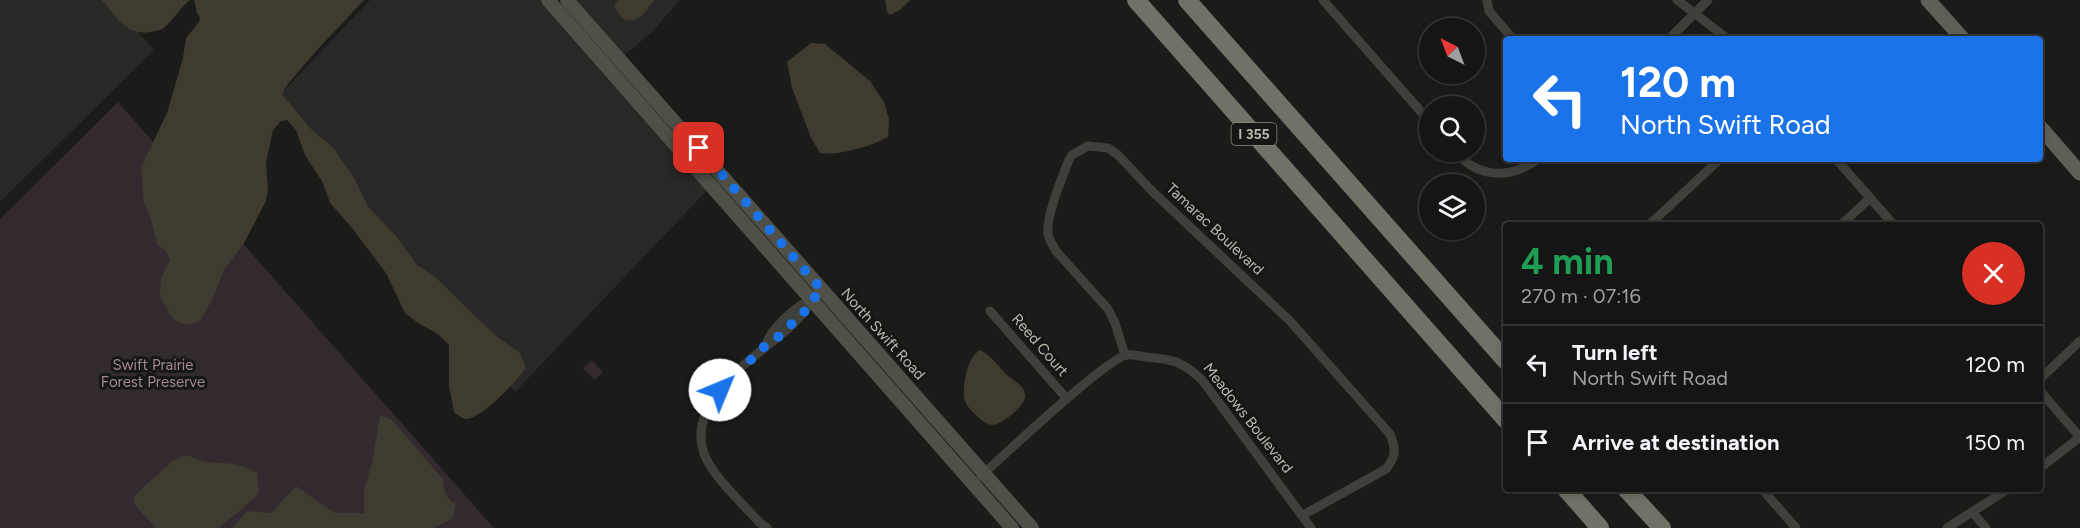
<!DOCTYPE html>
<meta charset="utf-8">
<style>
:root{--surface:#141514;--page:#1d1e1d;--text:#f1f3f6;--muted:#9d9fa0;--line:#333434}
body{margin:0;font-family:Figtree,sans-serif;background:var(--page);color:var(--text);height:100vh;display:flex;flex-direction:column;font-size:22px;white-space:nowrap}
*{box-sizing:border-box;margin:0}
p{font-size:20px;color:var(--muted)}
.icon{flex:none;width:33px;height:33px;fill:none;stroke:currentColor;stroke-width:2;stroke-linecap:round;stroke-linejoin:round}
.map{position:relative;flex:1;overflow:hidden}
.panel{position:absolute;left:1503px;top:222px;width:540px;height:270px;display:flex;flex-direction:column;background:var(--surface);border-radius:6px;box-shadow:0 3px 9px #0003,0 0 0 2px var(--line)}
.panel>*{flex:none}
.hud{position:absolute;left:1503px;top:36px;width:540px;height:126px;border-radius:6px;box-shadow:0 3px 9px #0003,0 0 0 2px var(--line);background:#1a73e8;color:#fff;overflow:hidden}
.needle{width:39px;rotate:318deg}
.buttons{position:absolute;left:1419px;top:18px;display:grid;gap:12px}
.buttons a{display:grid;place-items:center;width:66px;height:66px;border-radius:50%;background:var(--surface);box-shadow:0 3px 9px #0003,0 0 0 2px var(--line);font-size:30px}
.pin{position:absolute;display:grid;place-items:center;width:51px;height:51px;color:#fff;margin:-26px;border-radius:12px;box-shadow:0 3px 9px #0006}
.me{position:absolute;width:66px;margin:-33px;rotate:45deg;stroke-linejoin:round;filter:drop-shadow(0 0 4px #0008)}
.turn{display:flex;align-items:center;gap:21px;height:126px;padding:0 18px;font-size:27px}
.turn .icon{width:78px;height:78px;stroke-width:2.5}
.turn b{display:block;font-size:42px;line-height:51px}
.round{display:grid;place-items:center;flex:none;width:63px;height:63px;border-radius:32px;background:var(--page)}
.head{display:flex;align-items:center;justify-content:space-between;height:102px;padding:0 18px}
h1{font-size:36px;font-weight:700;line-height:45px;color:#1e9e55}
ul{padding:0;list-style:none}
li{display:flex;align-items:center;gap:18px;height:78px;padding:0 18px;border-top:2px solid var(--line)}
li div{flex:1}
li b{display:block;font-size:22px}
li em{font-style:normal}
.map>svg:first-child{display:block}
.built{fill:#282826}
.green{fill:#322a2f}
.water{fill:#3f3b30}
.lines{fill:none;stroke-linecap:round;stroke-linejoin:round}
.street{stroke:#40403b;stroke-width:9}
.secondary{stroke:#505049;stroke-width:14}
.primary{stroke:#5e5f57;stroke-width:15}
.highway{stroke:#717167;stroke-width:18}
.route{stroke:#1a73e8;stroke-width:10;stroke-dasharray:0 18}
.labels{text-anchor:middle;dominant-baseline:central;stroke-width:6;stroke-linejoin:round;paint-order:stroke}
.shield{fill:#161715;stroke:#89897f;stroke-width:1.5}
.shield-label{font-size:14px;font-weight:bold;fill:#babaad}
.street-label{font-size:15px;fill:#babaad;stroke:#161715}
.park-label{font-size:15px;fill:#a38699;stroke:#161715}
</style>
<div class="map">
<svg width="2080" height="528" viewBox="0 0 2080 528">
<rect width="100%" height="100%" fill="#1b1c1a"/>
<!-- built -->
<path class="built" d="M0 0H110L154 50 0 202Z
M370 0H555L715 182 515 392 275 100Z
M567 0H680L652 32 619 60Z"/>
<!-- green -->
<path class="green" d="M118 102 494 528H0V219Z
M592 360 603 372 594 380 583 368Z"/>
<!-- water -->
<path class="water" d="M102 0H190C181 7 176 16 167 25 163 29 161 30 155 31 127 38 118 19 102 0Z
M194 0H364L318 49 287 85 282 94 310 128 334 149 355 179 368 207 396 236 417 265 435 277 496 336 520 353 526 368C518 380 480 420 466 419 461 418 458 415 454 412L449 386V345L438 334 418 323 405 313 386 273 352 228 330 203 323 183 305 155 296 130 287 120 281 121 273 130 266 163 268 189 266 201 244 243 224 270 212 300 201 319 198 322 187 325 177 322 170 315 160 296 161 278 170 260 166 251 157 244 151 219 144 204 141 167 167 113 183 58 186 38 199 22 200 17 197 13Z
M619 0H655C644 11 641 23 624 20L615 8V3Z
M885 0H910L900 10 890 15 887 12Z
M811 43 825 44 870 81 884 102 889 119 888 137C872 146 839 156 820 153L811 138 792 88 787 62Z
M980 350C992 356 998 366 1007 375 1013 381 1025 385 1025 395 1026 406 1002 424 993 425 984 425 968 409 965 401 963 397 964 392 964 388 965 375 968 358 980 350Z
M380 415 392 420 443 479 445 493 452 502 456 503 453 518 434 528H232L247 511 271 513 296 486 335 513H364V490L372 463Z
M187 455C206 466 225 460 244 467 249 468 253 471 257 473L259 492 256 497 219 528H156L134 504V496L172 461Z"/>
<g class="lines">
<!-- street -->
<path class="street" d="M1323 0 1430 122
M1487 0 1489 11 1513 39
M1677 0 1728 39
M1669 39 1708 0
M1455 152C1479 178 1509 180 1538 159
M1836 159 1894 225
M1649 225 1720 159
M1841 225 1870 198
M990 311 1067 399
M766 345C770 329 796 306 811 300
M1125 355 1115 323 1108 309 1056 251C1053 245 1049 240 1048 234 1046 215 1062 178 1069 160L1072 155 1088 146 1108 148 1118 155 1153 192 1290 321 1390 434C1396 449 1396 457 1386 469L1303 515
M2040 379 2080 341
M2040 391 2080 437 2040 468
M981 476C1002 457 1108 357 1127 355 1133 354 1140 356 1145 357 1172 359 1183 361 1203 381L1311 528
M1762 489 1796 528
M1972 512 1986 528
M767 528 760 523C743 504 715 479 705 456 685 405 744 365 778 337 787 330 797 321 804 312 808 307 810 301 815 297
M1947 528 2008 489"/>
<!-- secondary -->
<path class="secondary" d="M548 0 1012 528
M567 0 1032 528"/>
<!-- primary -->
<path class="primary" d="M1928 0 1963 39
M2040 127 2080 173"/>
<!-- highway -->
<path class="highway" d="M1136 0 1506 420
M1187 0 1506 361
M1566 489 1600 528
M1626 489 1662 528"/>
</g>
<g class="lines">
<!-- route -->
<path class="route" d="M699 148 822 290 812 300 805 311 777 338 766 345 720 390"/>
</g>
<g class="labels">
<!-- shield labels -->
<rect class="shield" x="1231.5" y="123" width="45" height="22" rx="4.5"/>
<g class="shield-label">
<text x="1254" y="134">I 355</text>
</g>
<!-- street labels -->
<g class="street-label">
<text transform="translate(1215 229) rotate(43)">Tamarac Boulevard</text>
<text transform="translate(883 334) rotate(48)">North Swift Road</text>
<text transform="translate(1040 345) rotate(49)">Reed Court</text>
<text transform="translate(1248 418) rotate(52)">Meadows Boulevard</text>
</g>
<!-- park labels -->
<g class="park-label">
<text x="153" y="365">Swift Prairie<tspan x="153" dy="17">Forest Preserve</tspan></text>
</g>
</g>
</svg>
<div class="buttons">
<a><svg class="needle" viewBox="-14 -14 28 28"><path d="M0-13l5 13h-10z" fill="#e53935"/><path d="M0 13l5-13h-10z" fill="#9d9fa0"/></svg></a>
<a><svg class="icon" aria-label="search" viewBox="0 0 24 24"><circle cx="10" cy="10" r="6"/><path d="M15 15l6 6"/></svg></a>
<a><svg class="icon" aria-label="layers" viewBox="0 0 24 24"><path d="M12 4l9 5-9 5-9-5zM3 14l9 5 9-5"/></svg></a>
</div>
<div class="pin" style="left:699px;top:148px;background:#d93025"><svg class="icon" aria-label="arrive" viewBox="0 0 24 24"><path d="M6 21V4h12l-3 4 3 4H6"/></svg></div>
<svg class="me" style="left:720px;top:390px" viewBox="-20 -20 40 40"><circle r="19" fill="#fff"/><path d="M0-13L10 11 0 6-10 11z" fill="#1a73e8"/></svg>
<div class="hud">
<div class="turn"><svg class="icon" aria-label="left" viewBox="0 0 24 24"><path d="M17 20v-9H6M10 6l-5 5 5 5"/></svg><div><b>120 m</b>North Swift Road</div></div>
</div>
<section class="panel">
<div class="head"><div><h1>4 min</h1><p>270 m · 07:16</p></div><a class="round" style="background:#d93025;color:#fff"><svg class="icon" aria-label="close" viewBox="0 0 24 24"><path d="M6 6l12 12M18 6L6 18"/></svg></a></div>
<ul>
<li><svg class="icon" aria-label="left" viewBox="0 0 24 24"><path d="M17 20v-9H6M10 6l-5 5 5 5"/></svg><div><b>Turn left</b><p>North Swift Road</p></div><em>120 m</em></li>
<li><svg class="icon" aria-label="arrive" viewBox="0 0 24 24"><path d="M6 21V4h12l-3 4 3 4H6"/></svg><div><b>Arrive at destination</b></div><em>150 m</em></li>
</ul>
</section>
</div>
